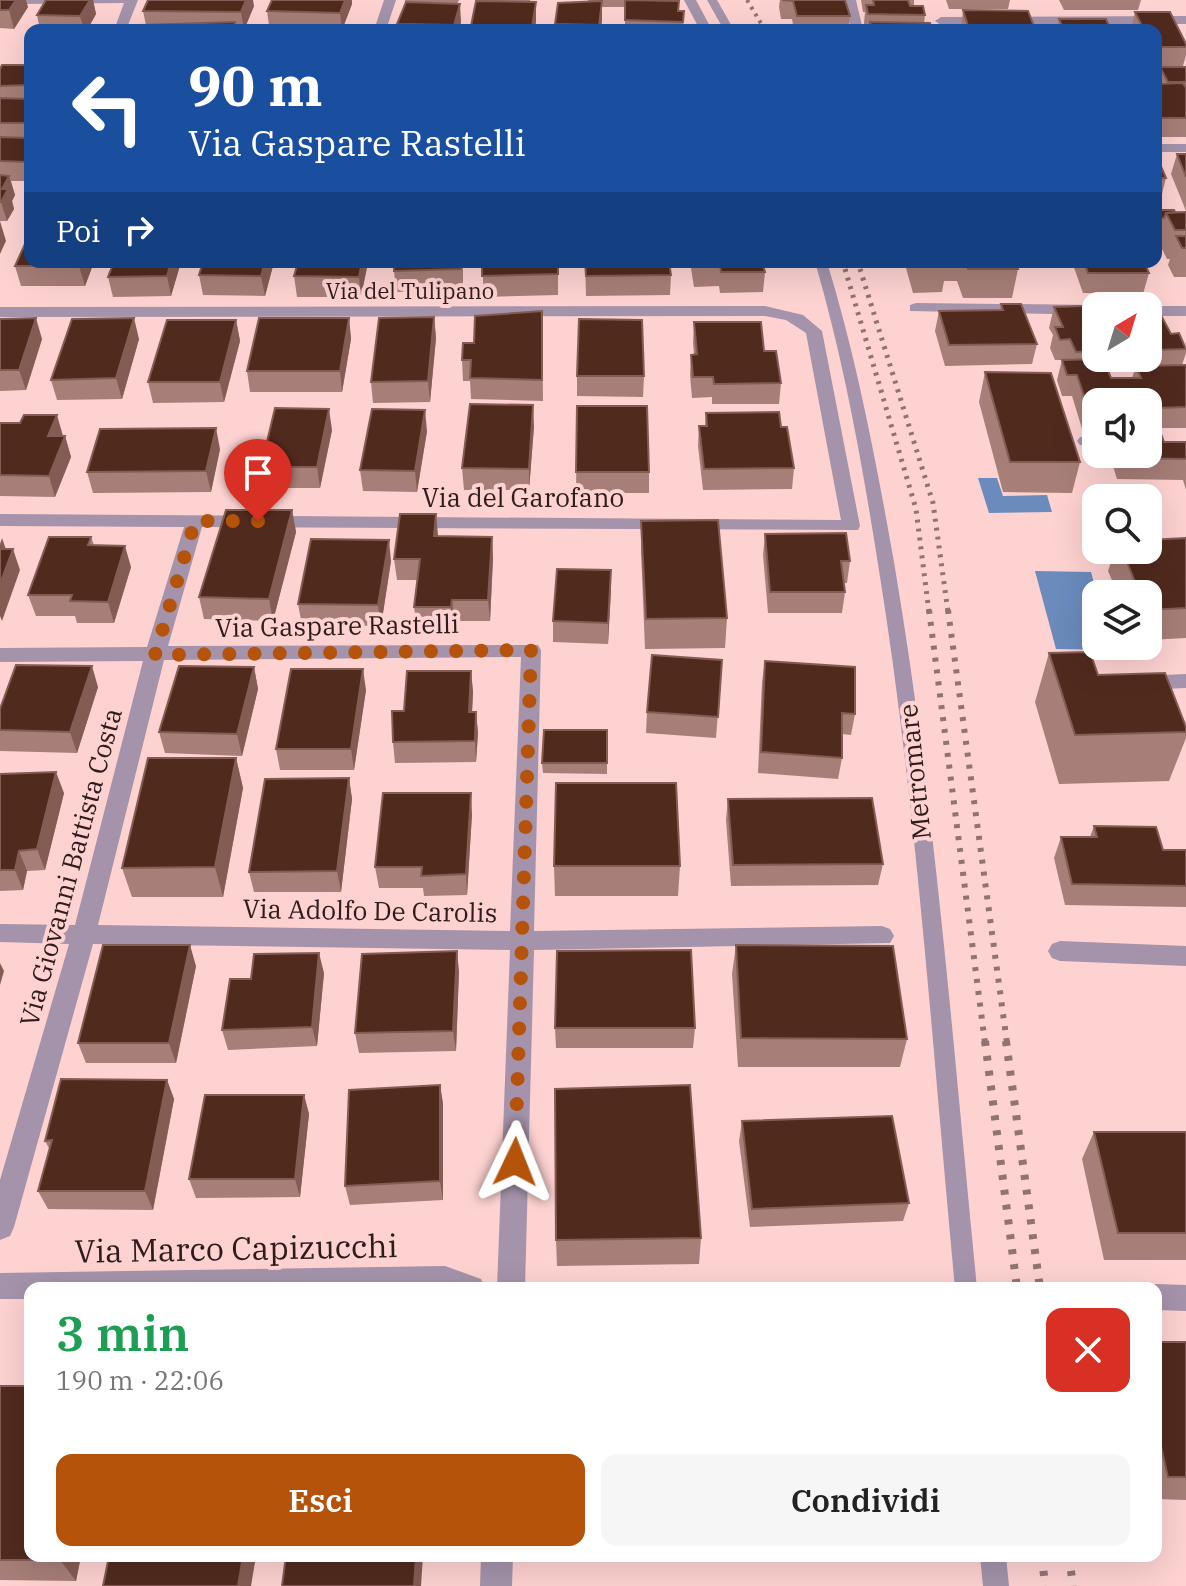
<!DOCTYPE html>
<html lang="it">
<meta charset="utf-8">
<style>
:root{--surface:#fff;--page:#f6f6f6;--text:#222;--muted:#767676;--accent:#b45309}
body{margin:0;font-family:"IBM Plex Serif",serif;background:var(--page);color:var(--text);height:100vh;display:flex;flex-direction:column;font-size:30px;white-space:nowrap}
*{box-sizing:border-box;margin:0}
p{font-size:26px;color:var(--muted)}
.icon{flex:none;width:44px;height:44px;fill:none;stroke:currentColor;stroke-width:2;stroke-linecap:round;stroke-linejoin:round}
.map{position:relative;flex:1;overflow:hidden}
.sheet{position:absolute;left:24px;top:1282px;width:1138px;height:280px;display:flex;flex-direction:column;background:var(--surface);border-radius:16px;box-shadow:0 8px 32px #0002}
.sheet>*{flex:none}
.hud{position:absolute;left:24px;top:24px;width:1138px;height:244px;border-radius:16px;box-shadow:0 8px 32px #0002;background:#1a4fa0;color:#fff;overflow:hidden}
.needle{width:52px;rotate:38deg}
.tools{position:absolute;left:1082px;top:292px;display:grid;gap:16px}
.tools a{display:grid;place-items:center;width:80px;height:80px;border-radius:16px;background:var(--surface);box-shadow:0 8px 32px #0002;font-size:40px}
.pin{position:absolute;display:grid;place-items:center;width:68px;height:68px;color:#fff;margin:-82px -34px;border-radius:50% 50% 50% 0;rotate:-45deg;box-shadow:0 0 8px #0007}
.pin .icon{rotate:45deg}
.me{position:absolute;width:88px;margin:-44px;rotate:2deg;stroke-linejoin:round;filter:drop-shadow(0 0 6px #0008)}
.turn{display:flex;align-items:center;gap:28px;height:168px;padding:0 32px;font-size:36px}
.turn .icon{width:104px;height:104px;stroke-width:2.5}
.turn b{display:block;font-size:56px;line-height:68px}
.then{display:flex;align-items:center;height:76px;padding:0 32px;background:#0003;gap:16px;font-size:30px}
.round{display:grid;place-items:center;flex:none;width:84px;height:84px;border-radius:16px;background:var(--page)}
.head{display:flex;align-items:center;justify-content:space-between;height:136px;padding:0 32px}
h1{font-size:48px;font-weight:600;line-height:60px;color:#1e9e55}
.primary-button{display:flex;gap:16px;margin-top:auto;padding:16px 32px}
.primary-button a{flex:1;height:92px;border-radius:16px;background:var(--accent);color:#fff;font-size:32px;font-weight:600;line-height:92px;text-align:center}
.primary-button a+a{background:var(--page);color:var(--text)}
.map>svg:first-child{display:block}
.water{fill:#6a8bbc}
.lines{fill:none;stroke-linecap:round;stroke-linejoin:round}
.service{fill:#a493aa;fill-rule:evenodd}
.minor{fill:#a493aa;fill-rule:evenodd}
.rail-far3{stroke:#927373;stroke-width:4;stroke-dasharray:3 5;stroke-linecap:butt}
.rail-far2{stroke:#927373;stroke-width:5;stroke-dasharray:3 6;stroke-linecap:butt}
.rail-far1{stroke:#927373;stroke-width:6;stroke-dasharray:4 8;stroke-linecap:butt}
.rail{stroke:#927373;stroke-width:8;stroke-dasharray:5 10;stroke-linecap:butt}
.wall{fill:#a77e78}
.shaded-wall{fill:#855c54}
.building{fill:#512a1e;stroke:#855c54;stroke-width:2}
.route{stroke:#b45309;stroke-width:14;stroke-dasharray:0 25.2}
.labels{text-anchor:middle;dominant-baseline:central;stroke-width:8;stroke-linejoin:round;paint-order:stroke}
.far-street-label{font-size:22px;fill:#2e1b1b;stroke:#fdd2d1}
.street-label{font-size:26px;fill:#2e1b1b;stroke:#fdd2d1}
.near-street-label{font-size:32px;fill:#2e1b1b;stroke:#fdd2d1}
</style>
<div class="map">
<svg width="1186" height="1586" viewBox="0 0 1186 1586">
<rect width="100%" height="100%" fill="#fdd2d1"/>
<!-- water -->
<path class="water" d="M978 478H997L1003 496 1047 495 1052 512 989 513Z
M1035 571 1091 572 1097 594 1096 646H1113L1114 650 1056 649Z"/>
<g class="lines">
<!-- service -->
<path class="service" d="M707 0H717L734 30H724Z
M815 262H827C857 360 876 461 894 562 935 803 953 1046 977 1288H955C932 1047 917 804 878 564 862 463 844 361 815 262Z
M980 1556H1006L1009 1586H983Z"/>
<!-- minor -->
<path class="minor" d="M17 0H138L126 30H114L124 3 23 4Z
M384 0H396L386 30H374Z
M684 0H696L712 30H700Z
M844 0H856L863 30H851Z
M1186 16V24L941 25 935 21 941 17Z
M1156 144H1186V152H1156Z
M916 303 1096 305 1099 306H1096V315L910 311V305Z
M765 306 803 315 822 331 860 526 858 530 202 527 168 646 538 645 541 650 534 931 882 926 890 929 894 936 890 943 534 950 525 1288H497L510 950 93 944 14 1227 10 1236 0 1240V1180L69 944 0 942V924L75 925 143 661 0 662V648L147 647 184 527 0 526V514L841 520 806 333 786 320 765 316 0 317V307ZM521 657 510 931 98 925 164 660Z
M1148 306H1186V316H1148Z
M1096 436V446L1080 445 1077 441 1080 437Z
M1186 674V688L1141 690 1131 683 1141 676Z
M1060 941 1186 946V966L1060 961 1052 958 1048 951 1052 944Z
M445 1266 481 1279 485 1288H30V1299H0V1273Z
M1156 1284 1186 1285V1311L1156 1310V1288H1146Z
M481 1556H513L512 1586H480Z"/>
<!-- rail-far3 -->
<path class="rail-far3" d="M747 0 765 30
M843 262 846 271
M858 262 861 271"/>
<!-- rail-far2 -->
<path class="rail-far2" d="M845 269 916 509 929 612
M860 269 933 503 948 612"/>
<!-- rail-far1 -->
<path class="rail-far1" d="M929 610 985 1043
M948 610 1007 1043"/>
<!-- rail -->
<path class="rail" d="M985 1041 1017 1288
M1006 1041 1040 1288
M1042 1556 1045 1586
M1069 1556 1073 1586"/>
</g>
<!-- wall -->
<path class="wall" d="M0 0 28 7 14 29 0 28Z
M46 0H93L96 14 87 30H40L37 15Z
M272 0H352V4L342 30H266L269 25 267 11Z
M405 0H459L457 4 461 22 459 30H398L397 24 405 3Z
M481 0H530L536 20 535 30H471V26Z
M588 0H666L678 11H684L683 30H625V7H602L601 30H555V24L588 2Z
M780 0H845L850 16 848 30H794L792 19H781L779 7Z
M861 0H914V6L925 15 924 23 932 30H865L864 23 865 12H863Z
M946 0H1010L1008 9H949Z
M1059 0H1141L1138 10H1064Z
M254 6 244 30H139L146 25 143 11Z
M963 10 1035 30H961Z
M1135 12 1186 44V55L1183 66H1156V30H1131Z
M1059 19 1111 30H1057Z
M30 65V181H11L15 195 12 201 14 209 7 221H0V69Z
M1160 67H1186V137H1156V84H1161L1158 77Z
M1177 154H1186V211L1171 174Z
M1156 155 1166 178 1161 198H1156Z
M1156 210 1186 212V277H1174L1168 265 1170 259H1167L1158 241 1162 228H1156Z
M30 262H94L85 286H21L15 266Z
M181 262 171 296 113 297 108 277Z
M203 262H274L265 296 203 295 199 275Z
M368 262 361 297H297L294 276Z
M463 262V290L396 292 394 271Z
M482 262H558V295L484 297Z
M585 262H669L671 275 670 295 586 296Z
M690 262H762L765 272 763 292 720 293 719 286 694 287Z
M907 262H1016L1018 269 1012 298H963L957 281H944L942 292 913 293 906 268Z
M1072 262H1144L1149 273 1143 294 1083 293Z
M1001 304 1037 344 1032 364 945 366 935 331 939 311 1000 310Z
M1096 306V358H1121L1117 371H1108L1111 378H1132L1136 366H1144L1140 358H1148V306L1171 334 1186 347V353L1182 365H1186V428H1156L1154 434 1164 442H1186V490L1183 480 1117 479 1111 460 1113 454H1148V402H1096V435H1084L1072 396H1062L1057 380 1062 360H1055L1050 348 1053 335 1049 328 1054 307Z
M542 311 543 401 471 399 470 381H463L462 360 474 343Z
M434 317 436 338 430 402 373 403 371 382Z
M349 318 351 339 342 392H250L247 371Z
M0 319 42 339 26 390 0 391Z
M236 320 240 341 224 402 153 403 148 382Z
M694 322 764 351 781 383 779 404H712V397L692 398 690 375 691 355 694 354 693 343Z
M139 339 122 399 57 400 51 380Z
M985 372 1080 462 1072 493 1003 492 979 402Z
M577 376H644L643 397 577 396Z
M577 406 649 472V493H576Z
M706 413 781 427 794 468 792 489 703 490 698 446 699 426H705Z
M0 423 65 436 71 457 55 497 0 496Z
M534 426 529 490H464L462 468Z
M332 430 320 488H265L261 467Z
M427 431 417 492 363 491 360 470Z
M220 449 211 492 93 493 87 472Z
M292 510 296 532 273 621 204 619 199 597Z
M641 521 727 618 725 648 645 649 641 551Z
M765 534 850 561 847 583H844L845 592 842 613H768L763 555Z
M438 536 492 537 493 558 490 621H454L453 628H417L414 607 417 580H397L394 559Z
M91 537 94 545 131 567 114 623H77L75 616H36L28 595Z
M1186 538V638L1148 640V594H1118L1108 571 1115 550H1148Z
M391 561 381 626 302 625 298 604Z
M611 570 608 644 553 642V621Z
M1049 653 1098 675 1186 727V738L1169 781 1059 784 1035 702Z
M722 660 716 738 646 733 647 712Z
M765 661 855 714 851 735 842 734V758L838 779 758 773 762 682Z
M254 667 258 689 242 756 165 753 159 732Z
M471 671 473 692 472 712H476L478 733 476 762 395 763 393 742 404 711Z
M98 687 77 753 0 751V709Z
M366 690 354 770H280L276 749Z
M607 730V774L543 773 542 763Z
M236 758 243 788 223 897H132L122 868Z
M0 774 64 793 45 870 27 871 23 890 0 891Z
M349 778 352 799 341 892H254L249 872Z
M728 799 883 864 878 885 731 886 726 820Z
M472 814 467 895 424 896 423 888H379L375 867Z
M1094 826 1163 850H1186V907L1065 905 1054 858 1061 837H1090Z
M554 866H680L678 896H555Z
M736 945 907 1039 900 1067H738L732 974Z
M196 966 176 1063H86L78 1043Z
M459 971 456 1051 359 1053 355 1033Z
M324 973 317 1046 228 1050 222 1030 251 979Z
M555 1028H695L693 1048H556Z
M167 1080 174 1099 153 1210 48 1209 38 1191 50 1150 45 1141Z
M440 1085 443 1104V1200L350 1205 345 1186Z
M304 1095 309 1114 300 1197 196 1198 189 1179Z
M742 1121 909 1203 903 1221 750 1227 739 1141Z
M1094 1132H1186V1260H1104L1082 1159Z
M701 1238 699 1264 557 1266 556 1240Z
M1156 1342H1186V1500L1156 1499Z
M0 1386 81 1556 76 1581 0 1580Z"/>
<!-- shaded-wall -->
<path class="shaded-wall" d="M16 0H26L28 7 14 29 9 10Z
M90 0H93L96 14 87 30H84L80 16Z
M246 0H253L254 6 244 30 241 12Z
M345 0H352V4L342 30 340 13Z
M602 1V20L601 30H599Z
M536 2V20L535 30H532Z
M460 4 461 22 459 30H454V25Z
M30 150V180L25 162Z
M9 176 15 195 12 201 14 209 7 221 1 202 2 189Z
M0 221 6 241 0 254Z
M81 262H94L85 286 79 266Z
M171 262H181L171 296 167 276Z
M265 262H274L265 296 261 276Z
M362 262H368L361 297 359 277Z
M434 317 436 338 430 402 428 381Z
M36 318 42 339 26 390 19 370Z
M134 318 139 339 122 399 116 378Z
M349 318 351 339 342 392 340 371Z
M236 320 240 341 224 402 220 382Z
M533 405 534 426 529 490V469Z
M329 409 332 430 320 488 317 467Z
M425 410 427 431 417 492 415 471Z
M57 415 63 436H48Z
M216 428 220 449 211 492 206 471Z
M65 436 71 457 55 497 49 476Z
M292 510 296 532 273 621 269 599Z
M436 514 438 535 436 558 434 536Z
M492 537 493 558 490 621 488 600Z
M2 538 9 558 13 549 20 570 2 621 0 616V544Z
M389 540 391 561 381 626 378 605Z
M125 546 131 567 114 623 108 602Z
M611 570V591L608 644V623Z
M452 600 454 621 453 628 451 607Z
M92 666 98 687 77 753 70 732Z
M254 667 258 689 242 756 237 734Z
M363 669 366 690 354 770 351 749Z
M471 671 473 692 471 733 469 712Z
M476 712 478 733 476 762 475 741Z
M236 758 243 788 223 897 215 867Z
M56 772 64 793 45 870 37 849Z
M349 778 352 799 341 892 337 871Z
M471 793 472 814 467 895 466 874Z
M19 851 27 871 23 890 15 870Z
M190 945 196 966 176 1063 169 1043Z
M457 951 459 971 456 1051 453 1031Z
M319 953 324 973 317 1046 312 1027Z
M0 963 4 971 0 985Z
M167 1080 174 1099 153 1210 145 1191Z
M440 1085 443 1104V1200L440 1181Z
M304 1095 309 1114 300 1197 295 1179Z
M61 1556H81L76 1581 60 1560Z
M243 1556H256L251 1586H238Z
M416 1556H423L421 1586H414Z"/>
<!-- building -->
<path class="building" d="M0 0H16L9 10H0Z
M46 0H90L80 16 37 15Z
M148 0H246L241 12 143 11Z
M272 0H345L340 13 267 11Z
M625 0 679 1 678 11H684L683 22 625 20Z
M782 0H845L850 16H797L793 1Z
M873 0H908L910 6H923L925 15 868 14 866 5H874Z
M476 1 536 2 532 27 471 26Z
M602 1 599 25 555 24 558 3Z
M406 2 460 4 454 25 397 24Z
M963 10 1028 11 1035 29H969Z
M1135 12H1170L1186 44V47H1156V30H1144Z
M1059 19H1106L1111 30H1064Z
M235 22 234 30H139L141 25Z
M870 22 930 23 932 30H872Z
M268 25 340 26 339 30H266Z
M2 65H30V85L0 86V69Z
M1160 67H1186V82H1168Z
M1183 83 1186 88V118H1156V89H1158L1156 84Z
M0 98 30 99V123H0Z
M0 137 30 138V150L25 162 0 161Z
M1177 154H1186V177Z
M1156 155 1166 178H1156Z
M0 175 9 176 2 189H8L1 202H0Z
M1156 210H1174L1175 212 1166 213 1164 218H1156Z
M1186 212V230H1175L1166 213Z
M30 233V262H81L79 266H15Z
M1176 236H1186V248H1182Z
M114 262H171L167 276 108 277Z
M203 262H265L261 276 199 275Z
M298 262H362L359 277 294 276Z
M394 262H461V269L394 271Z
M482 262H558V274L482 276Z
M585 262H669L671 275 586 276Z
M694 262H762L765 272H721L720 266 695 267Z
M918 262H946L947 263 918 264Z
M966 262H1016L1018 269H968Z
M1084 262H1144L1149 273H1088Z
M1001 304H1021L1037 344 949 345 939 311 1003 310Z
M1110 305V306H1096V351L1076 352 1070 339 1060 340 1055 327H1063L1054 307Z
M1148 306H1156L1171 334 1179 333 1186 349 1153 350 1148 341Z
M542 311V380L470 378 471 360H462L463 343H474L475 316Z
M434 317 428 381 371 382 379 318Z
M36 318 19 370H0V319Z
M134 318 116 378 51 380 72 319Z
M259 318H349L340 371H247Z
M579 319 642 320 644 376H577Z
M167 320H236L220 382H148Z
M694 322H761L764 351H776L781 383 714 384 713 377H693L691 355 697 354Z
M1103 359 1111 378H1141L1136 366 1186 365V407L1158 408 1160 413H1148V402H1096V414H1090L1077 375H1067L1062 360Z
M985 372 1051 373 1080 462H1010Z
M470 404 533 405 529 469 462 468Z
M577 406H647L649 472H576Z
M275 408 329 409 317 467H261Z
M372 409 425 410 415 471 360 470Z
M779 412 781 427H787L794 468 704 469 699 426H707L706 413Z
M24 415H57L48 436H65L49 476 0 475V423H20Z
M216 428 206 471 87 472 100 429Z
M1148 434H1161L1164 442H1186V459L1123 458 1122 454H1148Z
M226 510H292L269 599 199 597Z
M400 514H436L434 536 492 537 488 600H452L451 607H414L420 559H394Z
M718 520 727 618 646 619 641 521Z
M846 533 850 561H841L845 592H770L765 534Z
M49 537H91L88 545 125 546 108 602 70 601 72 595H28Z
M1186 538V608L1148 610V594H1140L1122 550H1148V540Z
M311 539 389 540 378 605 298 604Z
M0 549H13L0 584Z
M557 569 611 570 608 623 553 621Z
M1090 652 1098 675 1165 673 1186 727V732L1075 735 1049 653Z
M652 655 722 660 718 717 647 712Z
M765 661 855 667V714L842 713V758L761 752Z
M16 665 92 666 70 732 0 730V709Z
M179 666 254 667 237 734 159 732Z
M291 669H363L351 749H276Z
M407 671H471L469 712H476L475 741 393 742 392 711H404Z
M544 730H607V763H542Z
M148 758H236L215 867 122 868Z
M56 772 37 849 19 851 15 870H0V774Z
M349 778 337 871 249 872 265 779Z
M556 783H676L680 866H554Z
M383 793H471L466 874 421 876 422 867H375Z
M872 798 883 864 733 865 728 799Z
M1094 826 1156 827 1163 850H1186V886L1072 884 1061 837H1097Z
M103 945H190L169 1043H78Z
M736 945 893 946 907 1039 741 1038Z
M691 950 695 1028H555L557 951Z
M457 951 453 1031 355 1033 362 954Z
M319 953 312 1027 222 1030 230 979H251L254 954Z
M61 1079 167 1080 145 1191H38L52 1140 45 1141Z
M440 1085V1181L345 1186 349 1090Z
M690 1085 701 1238 556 1240 555 1089Z
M205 1095H304L295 1179H189Z
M892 1116 909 1203 752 1209 742 1121Z
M1094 1132H1186V1233H1118Z
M1156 1342H1186V1477H1168L1156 1424Z
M0 1386H30V1556H61L60 1560H0Z
M109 1556H243L238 1586H103Z
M286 1556H416L414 1586H282Z"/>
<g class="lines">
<!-- route -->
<path class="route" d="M258 521H195L155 655 531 650 515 1162"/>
</g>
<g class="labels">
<!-- far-street labels -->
<g class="far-street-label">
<text x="410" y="290">Via del Tulipano</text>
</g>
<!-- street labels -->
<g class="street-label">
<text x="523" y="497">Via del Garofano</text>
<text transform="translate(337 625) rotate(-1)">Via Gaspare Rastelli</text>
<text transform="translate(914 772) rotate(-96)">Metromare</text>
<text transform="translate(70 867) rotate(-75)">Via Giovanni Battista Costa</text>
<text transform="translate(370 910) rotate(1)">Via Adolfo De Carolis</text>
</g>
<!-- near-street labels -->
<g class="near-street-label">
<text transform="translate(236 1248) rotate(-1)">Via Marco Capizucchi</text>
</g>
</g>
</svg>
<div class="tools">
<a><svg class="needle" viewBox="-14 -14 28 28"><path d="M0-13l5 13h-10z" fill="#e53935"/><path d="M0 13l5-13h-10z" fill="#767676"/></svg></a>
<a><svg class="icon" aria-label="sound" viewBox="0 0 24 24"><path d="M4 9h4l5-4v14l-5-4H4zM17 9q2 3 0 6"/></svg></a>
<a><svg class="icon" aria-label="search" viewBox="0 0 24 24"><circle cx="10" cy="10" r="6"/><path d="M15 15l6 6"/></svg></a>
<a><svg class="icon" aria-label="layers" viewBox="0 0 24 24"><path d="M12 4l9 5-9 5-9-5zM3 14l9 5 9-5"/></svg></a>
</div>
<div class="pin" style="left:258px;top:521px;background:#d93025"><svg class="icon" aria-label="arrive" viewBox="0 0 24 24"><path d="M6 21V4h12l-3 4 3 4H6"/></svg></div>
<svg class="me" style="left:515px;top:1162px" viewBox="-20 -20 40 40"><path d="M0-17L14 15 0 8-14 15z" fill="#b45309" stroke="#fff" stroke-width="4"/></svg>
<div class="hud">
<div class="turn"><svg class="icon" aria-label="left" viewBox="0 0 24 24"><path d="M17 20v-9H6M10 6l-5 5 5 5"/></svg><div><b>90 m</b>Via Gaspare Rastelli</div></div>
<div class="then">Poi<svg class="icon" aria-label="right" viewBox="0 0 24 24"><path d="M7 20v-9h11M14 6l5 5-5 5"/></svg></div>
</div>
<section class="sheet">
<div class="head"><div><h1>3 min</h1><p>190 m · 22:06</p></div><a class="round" style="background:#d93025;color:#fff"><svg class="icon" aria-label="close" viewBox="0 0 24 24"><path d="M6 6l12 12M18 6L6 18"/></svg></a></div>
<div class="primary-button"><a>Esci</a><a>Condividi</a></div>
</section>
</div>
